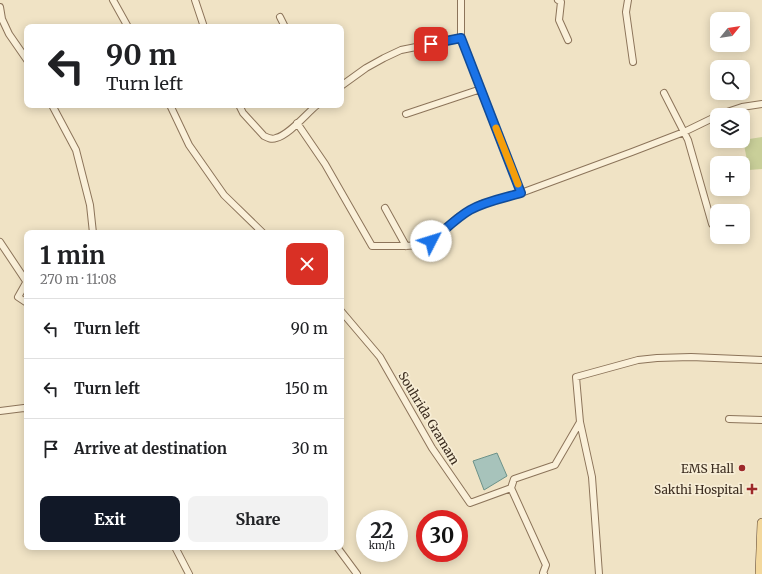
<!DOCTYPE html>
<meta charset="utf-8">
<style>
:root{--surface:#fff;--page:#f2f2f2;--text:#202124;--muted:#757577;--line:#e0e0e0;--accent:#111827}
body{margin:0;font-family:Merriweather,serif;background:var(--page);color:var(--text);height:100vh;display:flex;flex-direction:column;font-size:15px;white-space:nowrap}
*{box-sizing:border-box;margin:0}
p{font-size:13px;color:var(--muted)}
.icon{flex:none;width:22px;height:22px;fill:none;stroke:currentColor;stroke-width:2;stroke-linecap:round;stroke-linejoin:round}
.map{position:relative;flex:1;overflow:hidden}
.details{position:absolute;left:24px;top:230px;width:320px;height:320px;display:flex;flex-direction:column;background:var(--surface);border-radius:8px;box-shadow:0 2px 10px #0003}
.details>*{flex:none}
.banner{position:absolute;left:24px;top:24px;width:320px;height:84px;border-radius:8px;box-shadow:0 2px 10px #0003;background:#fff;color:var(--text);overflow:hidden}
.needle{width:26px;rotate:60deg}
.tools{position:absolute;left:710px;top:12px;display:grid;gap:8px}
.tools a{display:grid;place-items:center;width:40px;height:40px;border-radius:8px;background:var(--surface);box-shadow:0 2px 10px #0003;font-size:20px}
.speed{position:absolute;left:356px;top:510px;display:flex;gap:8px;font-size:20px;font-weight:700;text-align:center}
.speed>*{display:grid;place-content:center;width:52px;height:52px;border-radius:50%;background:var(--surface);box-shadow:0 2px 10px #0003;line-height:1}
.speed small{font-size:10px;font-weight:400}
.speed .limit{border:6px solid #d22;background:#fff;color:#111}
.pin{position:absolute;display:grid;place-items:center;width:34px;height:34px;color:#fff;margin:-17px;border-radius:8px;box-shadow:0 2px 6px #0006}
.me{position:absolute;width:44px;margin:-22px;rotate:50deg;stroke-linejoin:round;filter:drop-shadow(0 0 3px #0008)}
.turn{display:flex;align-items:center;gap:14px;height:84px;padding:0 16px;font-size:18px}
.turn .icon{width:52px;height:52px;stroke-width:2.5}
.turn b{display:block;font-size:28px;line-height:34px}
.round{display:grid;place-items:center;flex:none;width:42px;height:42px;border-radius:8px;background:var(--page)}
.summary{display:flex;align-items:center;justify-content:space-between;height:68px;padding:0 16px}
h1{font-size:24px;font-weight:700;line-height:30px}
.primary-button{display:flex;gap:8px;margin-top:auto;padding:8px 16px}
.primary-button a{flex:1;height:46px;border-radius:8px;background:var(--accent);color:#fff;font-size:16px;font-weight:700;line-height:46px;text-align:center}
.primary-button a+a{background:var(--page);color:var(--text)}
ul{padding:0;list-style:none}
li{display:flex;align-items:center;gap:12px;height:60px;padding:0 16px;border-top:1px solid var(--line)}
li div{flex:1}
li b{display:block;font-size:15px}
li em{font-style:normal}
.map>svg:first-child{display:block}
.green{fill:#c9cf99}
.water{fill:#a7c3bb;stroke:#6d9289}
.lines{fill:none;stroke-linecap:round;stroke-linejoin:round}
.street-casing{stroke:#8c745a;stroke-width:8}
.primary-casing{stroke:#5a422f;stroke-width:10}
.street{stroke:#faf0d9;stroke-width:6}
.primary{stroke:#f3d89d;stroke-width:9}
.route-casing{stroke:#114b97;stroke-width:10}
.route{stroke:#1a73e8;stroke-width:7}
.slow{stroke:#f59e0b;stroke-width:7}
.poi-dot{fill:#9d282a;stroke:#f7edd5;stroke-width:1.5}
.labels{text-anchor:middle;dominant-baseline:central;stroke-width:3.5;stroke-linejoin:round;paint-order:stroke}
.street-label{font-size:12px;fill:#3b2c1f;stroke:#f7edd5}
.poi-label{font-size:12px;fill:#3b2c1f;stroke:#f7edd5;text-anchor:end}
</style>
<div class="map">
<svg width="762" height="574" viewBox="0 0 762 574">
<rect width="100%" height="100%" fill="#f0e3c5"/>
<!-- green -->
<path class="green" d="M762 137V169L749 170 743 140Z"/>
<!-- water -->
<path class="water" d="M497 453 507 476 484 490 473 461Z"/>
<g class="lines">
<defs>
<path id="street" d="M113 0 128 27
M195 0 204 27
M461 0V38L521 193
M558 0 561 2 559 20 568 40
M628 0 626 12 633 62
M0 7 2 19 9 34 27 60
M280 17 285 27
M341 86 366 68 384 58 401 50 461 38
M664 93 688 140 712 224
M52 105 76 150 90 205 93 233
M170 105 189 145 224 195 263 233
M239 105 243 113 264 136C268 138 272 140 276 138 289 135 306 114 317 105
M406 114 481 89
M718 115 742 107 762 104
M297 123 325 164 372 246H406L419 245 431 241 457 218 470 210 481 204 521 193 632 152 684 132 717 116
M385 208 406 246
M0 242 26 281
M27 281 18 297 27 303
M341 311 380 357 432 448 470 503 511 488
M0 411 24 408 27 409
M729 419 762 420
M580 422 592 477 599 574
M175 547 189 574
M337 547 357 574
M544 574 543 573 546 565 511 488 514 479 555 465 580 422 576 377 638 360 657 358 691 357 762 360"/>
<path id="primary" d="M760 574 762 523"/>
</defs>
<!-- street casing -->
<use href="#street" class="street-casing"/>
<!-- primary casing -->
<use href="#primary" class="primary-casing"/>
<!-- street -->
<use href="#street" class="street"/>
<!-- primary -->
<use href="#primary" class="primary"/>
</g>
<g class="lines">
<defs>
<path id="route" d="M431 241C444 231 456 218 470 210 486 201 504 198 521 193L461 38 431 44"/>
</defs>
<!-- route casing -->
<use href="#route" class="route-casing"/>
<!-- route -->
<use href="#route" class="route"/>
<!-- slow -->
<path class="slow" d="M496 128 518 184"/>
</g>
<!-- markers -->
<g class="poi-dot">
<circle cx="742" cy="468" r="4"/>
<path d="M750 483h4v4h4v4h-4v4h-4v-4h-4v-4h4z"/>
</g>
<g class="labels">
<!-- street labels -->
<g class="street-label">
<text transform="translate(429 418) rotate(59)">Souhrida Gramam</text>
</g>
<!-- poi labels -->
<g class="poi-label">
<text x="734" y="468">EMS Hall</text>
<text x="743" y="489">Sakthi Hospital</text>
</g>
</g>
</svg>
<div class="tools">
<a><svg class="needle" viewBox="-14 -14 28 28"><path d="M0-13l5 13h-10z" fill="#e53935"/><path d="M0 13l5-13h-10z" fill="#757577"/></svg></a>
<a><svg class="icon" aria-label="search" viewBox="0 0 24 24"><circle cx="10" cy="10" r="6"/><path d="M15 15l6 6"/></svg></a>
<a><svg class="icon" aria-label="layers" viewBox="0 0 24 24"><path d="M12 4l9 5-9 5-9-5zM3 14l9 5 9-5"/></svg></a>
<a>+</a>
<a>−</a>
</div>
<div class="speed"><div>22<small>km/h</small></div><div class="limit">30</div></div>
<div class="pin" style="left:431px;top:44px;background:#d93025"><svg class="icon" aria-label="arrive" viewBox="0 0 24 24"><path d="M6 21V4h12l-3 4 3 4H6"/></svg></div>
<svg class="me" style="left:431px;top:241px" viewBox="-20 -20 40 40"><circle r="19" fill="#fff"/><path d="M0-13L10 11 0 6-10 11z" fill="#1a73e8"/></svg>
<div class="banner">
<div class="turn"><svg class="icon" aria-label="left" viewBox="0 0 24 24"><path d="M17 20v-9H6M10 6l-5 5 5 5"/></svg><div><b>90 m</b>Turn left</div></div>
</div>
<section class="details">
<div class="summary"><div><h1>1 min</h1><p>270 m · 11:08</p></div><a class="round" style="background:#d93025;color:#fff"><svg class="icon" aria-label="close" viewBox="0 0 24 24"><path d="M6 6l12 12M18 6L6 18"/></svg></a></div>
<ul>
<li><svg class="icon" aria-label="left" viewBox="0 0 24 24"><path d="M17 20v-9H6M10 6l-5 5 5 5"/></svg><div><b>Turn left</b></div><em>90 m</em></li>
<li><svg class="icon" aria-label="left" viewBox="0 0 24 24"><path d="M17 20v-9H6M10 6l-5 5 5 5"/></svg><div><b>Turn left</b></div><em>150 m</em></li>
<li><svg class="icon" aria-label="arrive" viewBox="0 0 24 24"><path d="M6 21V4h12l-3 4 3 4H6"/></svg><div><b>Arrive at destination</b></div><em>30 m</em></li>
</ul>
<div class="primary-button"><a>Exit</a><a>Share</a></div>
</section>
</div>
